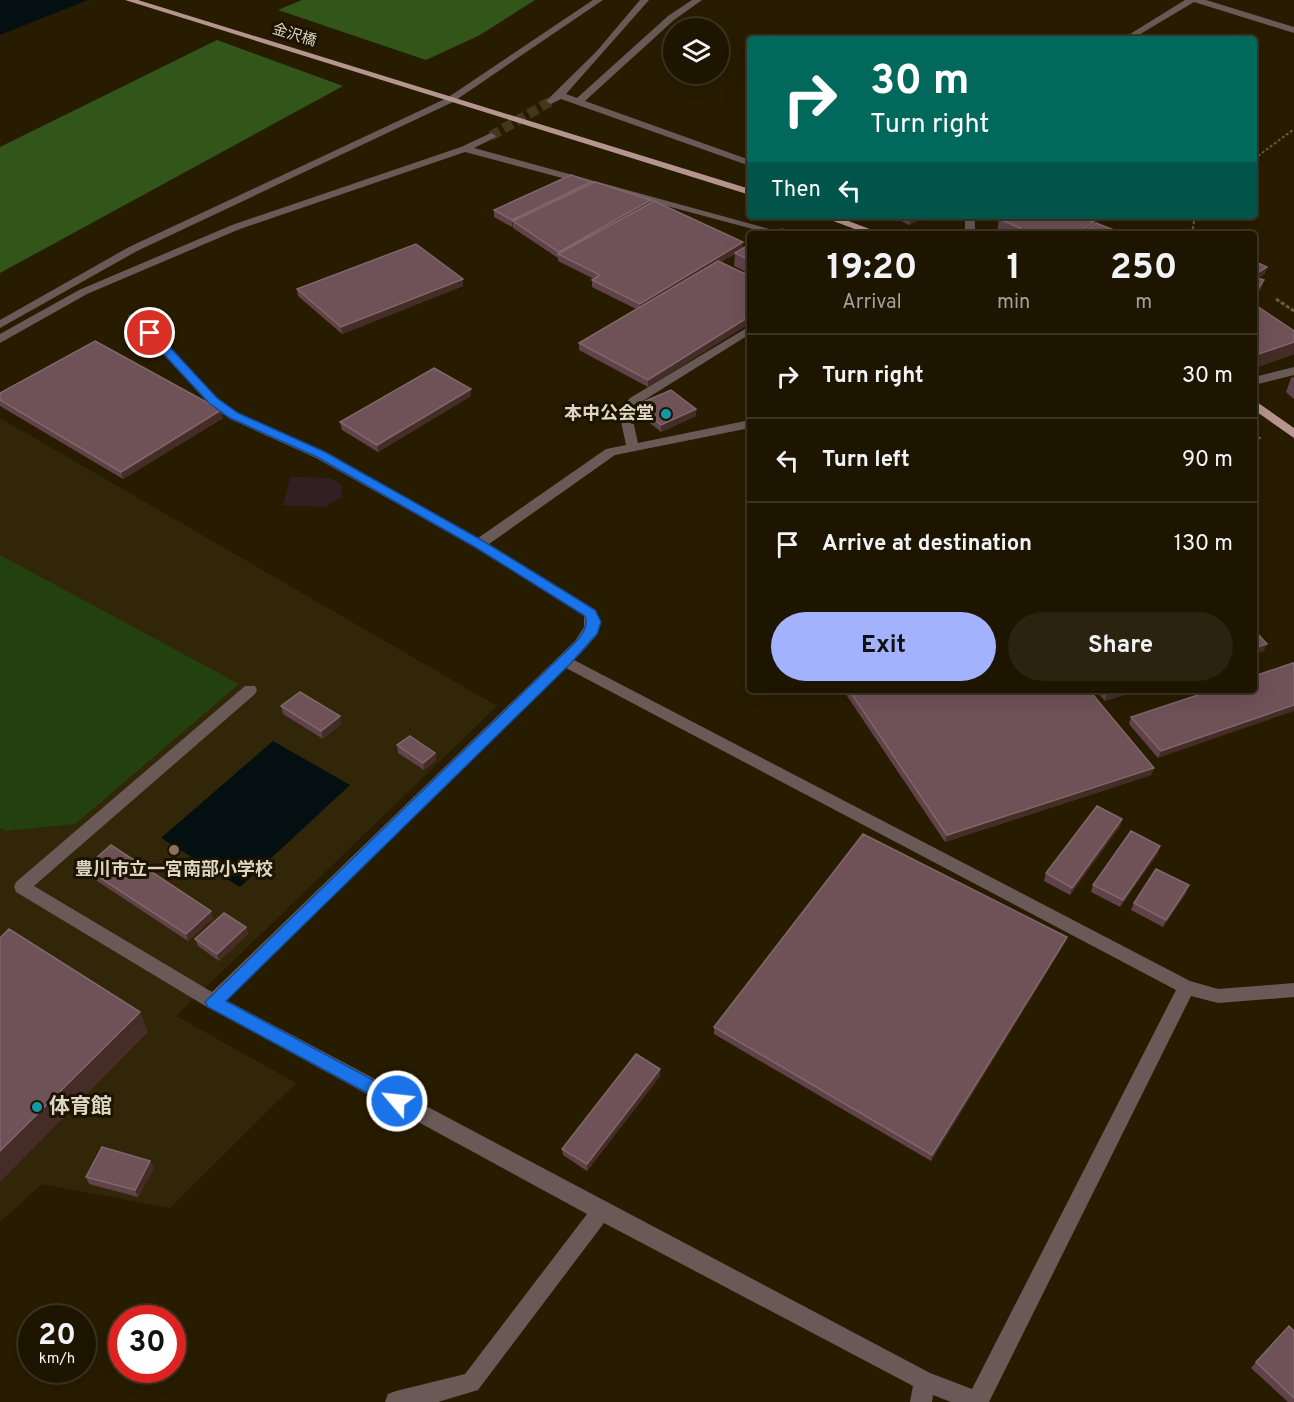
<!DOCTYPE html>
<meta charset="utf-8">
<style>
:root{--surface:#1e1500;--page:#2b220f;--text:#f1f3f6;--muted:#a19f99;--line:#3c3422;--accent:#a3b2fd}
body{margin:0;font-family:Overpass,"Noto Sans JP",sans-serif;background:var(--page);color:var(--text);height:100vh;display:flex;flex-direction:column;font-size:22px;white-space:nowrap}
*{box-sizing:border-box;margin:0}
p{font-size:20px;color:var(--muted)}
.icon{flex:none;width:33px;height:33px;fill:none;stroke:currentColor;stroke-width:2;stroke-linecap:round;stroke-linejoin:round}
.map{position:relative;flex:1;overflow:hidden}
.side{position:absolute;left:747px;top:231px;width:510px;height:462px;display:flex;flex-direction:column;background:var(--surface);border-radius:6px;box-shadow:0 6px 24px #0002,0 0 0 2px var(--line)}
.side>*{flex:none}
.banner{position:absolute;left:747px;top:36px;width:510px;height:183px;border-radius:6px;box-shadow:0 6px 24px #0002,0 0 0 2px var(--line);background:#00695c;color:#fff;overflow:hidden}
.controls{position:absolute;left:663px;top:18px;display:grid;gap:12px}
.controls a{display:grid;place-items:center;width:66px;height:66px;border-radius:50%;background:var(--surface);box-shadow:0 6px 24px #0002,0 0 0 2px var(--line);font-size:30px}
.speed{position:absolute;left:18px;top:1305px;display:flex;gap:12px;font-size:30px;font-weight:700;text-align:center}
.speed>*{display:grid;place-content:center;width:78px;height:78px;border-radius:50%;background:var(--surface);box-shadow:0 6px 24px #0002,0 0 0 2px var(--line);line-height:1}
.speed small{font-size:15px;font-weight:400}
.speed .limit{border:9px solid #d22;background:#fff;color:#111}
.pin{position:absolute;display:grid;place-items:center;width:51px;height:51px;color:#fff;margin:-26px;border:3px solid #fff;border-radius:50%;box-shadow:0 2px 6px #0007}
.me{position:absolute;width:66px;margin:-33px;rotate:298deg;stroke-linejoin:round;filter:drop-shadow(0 0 4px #0008)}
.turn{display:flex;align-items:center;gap:21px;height:126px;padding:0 24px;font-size:27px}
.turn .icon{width:78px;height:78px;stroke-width:2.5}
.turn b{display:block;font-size:42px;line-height:51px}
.then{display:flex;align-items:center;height:57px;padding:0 24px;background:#0003;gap:12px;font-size:22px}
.eta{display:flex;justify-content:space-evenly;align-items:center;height:102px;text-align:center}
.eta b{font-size:36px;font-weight:700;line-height:42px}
.action{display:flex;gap:12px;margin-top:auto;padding:12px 24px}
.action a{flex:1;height:69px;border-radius:36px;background:var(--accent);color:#111;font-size:24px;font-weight:700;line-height:69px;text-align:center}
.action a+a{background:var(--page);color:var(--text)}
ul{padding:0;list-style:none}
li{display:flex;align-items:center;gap:18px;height:84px;padding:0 24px;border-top:2px solid var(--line)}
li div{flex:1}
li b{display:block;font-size:22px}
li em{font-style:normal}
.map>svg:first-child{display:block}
.built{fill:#322608}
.industrial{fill:#321f23}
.green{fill:#23410f}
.forest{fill:#32561a}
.water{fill:#040f12}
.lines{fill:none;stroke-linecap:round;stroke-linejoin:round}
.minor-tunnel{stroke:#43381e;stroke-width:10;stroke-dasharray:10 4.5;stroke-linecap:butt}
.path-far1{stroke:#675d45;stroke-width:2;stroke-dasharray:3 2;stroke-linecap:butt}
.path{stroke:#675d45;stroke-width:3;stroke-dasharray:4 2;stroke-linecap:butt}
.minor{fill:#695957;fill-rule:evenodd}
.major{fill:#b69490;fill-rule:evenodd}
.wall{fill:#61424a}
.shaded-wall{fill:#452c27}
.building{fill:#6f5257;stroke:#806769;stroke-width:1.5}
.route{fill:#1a73e8;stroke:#114b97;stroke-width:1.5}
.culture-dot{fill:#0f9aa8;stroke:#1c1300;stroke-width:2}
.education-dot{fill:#8d6e63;stroke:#1c1300;stroke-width:2}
.labels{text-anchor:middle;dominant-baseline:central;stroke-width:6;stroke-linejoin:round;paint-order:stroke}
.far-street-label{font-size:15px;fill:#ddd6c5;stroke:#1c1300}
.poi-label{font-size:18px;font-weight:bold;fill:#ddd6c5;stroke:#1c1300;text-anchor:end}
.near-poi-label{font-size:21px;font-weight:bold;fill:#ddd6c5;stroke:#1c1300;text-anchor:start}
</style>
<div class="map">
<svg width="1294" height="1402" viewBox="0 0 1294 1402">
<rect width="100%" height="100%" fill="#281c00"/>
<!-- built -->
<path class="built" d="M0 418 497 706 176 1016 296 1083 170 1208 42 1184 0 1222Z"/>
<!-- industrial -->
<path class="industrial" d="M291 477 330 478 342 485 341 497 325 507 283 505Z"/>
<!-- green -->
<path class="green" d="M0 555 239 684 75 824 5 831 0 828Z"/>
<!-- forest -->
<path class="forest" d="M302 0H535L480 35 426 60 278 10Z
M217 40 343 86 0 273V147Z"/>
<!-- water -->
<path class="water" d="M0 0H88L0 35Z
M273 741 350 785 240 887 161 838Z"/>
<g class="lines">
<!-- minor-tunnel -->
<path class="minor-tunnel" d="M491 136 551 101"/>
<!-- path-far1 -->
<path class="path-far1" d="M1254 159 1294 129
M1192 234 1195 216"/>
<!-- path -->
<path class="path" d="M1276 299 1294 311"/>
<!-- minor -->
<path class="minor" d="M593 0H603L453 102 137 251 0 328V320L129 247 447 98Z
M640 0H649L566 94 577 98 668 16 692 0H702L674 20 585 101 750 160V166L561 99 551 104 546 101 596 52Z
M1185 0H1206L1294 27V33L1194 2 1132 39H1122Z
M491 133 496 136 494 138 474 148 788 234H771L465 152 240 229 87 294 0 343V334L79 290 232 225 461 147Z
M965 216H975V234H965Z
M134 313 138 314 217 398 238 413 326 452 478 538 606 449 626 445 619 412 630 398 750 326V334L638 404 631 412 638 443 750 420V428L615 455 489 544 596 610C606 630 587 647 574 660L1190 981 1218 989 1294 983V997L1218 1003 1191 996 989 1402H951L933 1395 932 1402H910L913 1386 604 1223 478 1390 438 1402H385L388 1394 396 1391 465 1374 587 1214 207 1007 16 892 14 887 16 882 245 686H255L257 690 255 694 34 886 212 992 575 641 584 627V615L474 547 316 458 230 419 209 404 130 318 128 316ZM566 668 1176 990 972 1389 930 1373 226 1000Z
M1294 367V375L1254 385V377Z"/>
<!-- major -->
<path class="major" d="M125 0H138L750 189V195Z
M820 216H835L883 234H868Z
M1254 400 1294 428V438L1254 410Z"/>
</g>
<!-- wall -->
<path class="wall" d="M591 182V184L651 200V203L743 242V248L750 244V274L734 266 735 254 721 262 750 276V323L648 387 579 350V343L636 309 592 287V280L594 279 558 261V258L513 228V227H512L494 217V210Z
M892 216H921V219L909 225Z
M999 219 1094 222 1093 225 1124 234H999L997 233Z
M463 286 342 334 298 296 297 289Z
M1254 304 1294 331V354L1255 368 1254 367Z
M1294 377V399L1286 392 1291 378Z
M0 393 223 418 123 479 0 406Z
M471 396 378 452 342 430 340 422Z
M636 405 696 409V416L661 432 636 412Z
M843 690H1089L1154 768 1151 775 945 842Z
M1096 690H1139L1105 701Z
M1213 690 1158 758 1129 724 1131 717Z
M281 706 341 724 323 739 283 714Z
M397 745 435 753 436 760 424 770 398 753Z
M1122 819 1120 826 1070 895 1044 881 1046 873Z
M1160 846 1158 853 1120 907 1091 892 1093 885Z
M85 868 213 918 188 941 88 875Z
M1186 893 1163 927 1131 910 1134 903Z
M246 927 248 934 219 961 198 946 195 939Z
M1067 937 1064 944 931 1161 714 1034V1027Z
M660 1069V1076L587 1171 563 1155 562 1149Z
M150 1161 154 1168 138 1197 89 1184 86 1177Z
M1294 1331V1402H1288L1251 1368 1256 1362Z"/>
<!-- shaded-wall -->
<path class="shaded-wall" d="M591 182V189L513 221V227H512V220Z
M651 200V207L559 255V252Z
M914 216H921V219L909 225 910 218Z
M1094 222 1091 234H1077Z
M743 242V249L640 311V304Z
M1267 267 1265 274 1254 281V275Z
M463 279V286L342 334 341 327Z
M1264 280 1262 287 1254 299V295Z
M750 316V323L648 387V380Z
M1294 342V354L1255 368 1259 354Z
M471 389V396L378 452 377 445Z
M696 409V416L661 432V425Z
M221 410 223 418 123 479 121 472Z
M1260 438 1255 453H1254V441Z
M1267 644 1264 651 1254 654V648Z
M1118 690H1139L1105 701 1107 693Z
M1294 705V711L1158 758 1161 751Z
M340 716 341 724 323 739 321 731Z
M435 753 436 760 424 770 423 763Z
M1154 768 1151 775 945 842 947 835Z
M1122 819 1120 826 1070 895 1072 888Z
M1160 846 1158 853 1120 907 1123 900Z
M1189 885 1186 893 1163 927 1166 920Z
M211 911 213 918 188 941 186 934Z
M246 927 248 934 219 961 217 954Z
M1067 937 1064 944 931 1161 932 1155Z
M140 1012 148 1032 0 1182V1151Z
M660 1069V1076L587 1171V1164Z
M150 1161 154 1168 138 1197 135 1190Z"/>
<!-- building -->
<path class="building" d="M571 175 591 182 512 220 494 210Z
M595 182 651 200 559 252 513 221Z
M654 201 743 242 640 304 592 280 600 275 558 254Z
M1004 216H1078L1094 222 1077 234H1012L1020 228 999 219Z
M1096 223 1124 234H1081Z
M782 229 793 234H774Z
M416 244 463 279 341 327 297 289Z
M750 244V260L735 253Z
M718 261 750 276V316L648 380 579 343Z
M1254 261 1267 267 1254 275Z
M1254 277 1264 280 1254 295Z
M1254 304 1294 331V342L1259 354 1254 350Z
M95 341 221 410 121 472 0 400V393Z
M434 368 471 389 377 445 340 422Z
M671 390 696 409 661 425 636 405Z
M1254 434 1260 438 1254 441Z
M1254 630 1267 644 1254 648Z
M1293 663 1294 665V705L1161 751 1131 717 1213 690H1254V676Z
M849 690H1089L1154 768 947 835Z
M1104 690H1118L1107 693Z
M300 692 340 716 321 731 281 706Z
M410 736 435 753 423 763 397 745Z
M1097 806 1122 819 1072 888 1046 873Z
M1131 831 1160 846 1123 900 1093 885Z
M863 834 1067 937 932 1155 714 1027Z
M111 845 211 911 186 934 85 868Z
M1156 869 1189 885 1166 920 1134 903Z
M224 913 246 927 217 954 195 939Z
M9 929 140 1012 0 1151V938Z
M636 1054 660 1069 587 1164 562 1149Z
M102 1147 150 1161 135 1190 86 1177Z
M1289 1326 1294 1331V1398L1256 1362Z"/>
<!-- route -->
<path class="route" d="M146 330H154L217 398 238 413 325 452 483 541 595 610 601 622 597 634 569 665 226 1001 403 1096 406 1101 403 1106 397 1109 208 1007 205 1002 559 658C570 647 591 632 585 616L475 547 317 457 230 418 209 403 146 335Z"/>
<!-- markers -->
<g class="culture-dot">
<circle cx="666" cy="414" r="6"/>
<circle cx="37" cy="1107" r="6"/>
</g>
<circle class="education-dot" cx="174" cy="850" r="6"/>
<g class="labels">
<!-- far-street labels -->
<g class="far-street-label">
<text transform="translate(294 36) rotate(17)">金沢橋</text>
</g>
<!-- poi labels -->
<g class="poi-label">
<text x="654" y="414">本中公会堂</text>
<text x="174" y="870" text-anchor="middle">豊川市立一宮南部小学校</text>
</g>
<!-- near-poi labels -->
<g class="near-poi-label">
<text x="49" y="1107">体育館</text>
</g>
</g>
</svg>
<div class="controls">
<a><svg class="icon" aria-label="layers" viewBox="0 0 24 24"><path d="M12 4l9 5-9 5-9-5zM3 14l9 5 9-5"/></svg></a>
</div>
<div class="speed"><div>20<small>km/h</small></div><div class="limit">30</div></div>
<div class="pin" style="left:150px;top:333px;background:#d93025"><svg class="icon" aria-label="arrive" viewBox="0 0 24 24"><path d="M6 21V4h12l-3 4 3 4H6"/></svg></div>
<svg class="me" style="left:397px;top:1101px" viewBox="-20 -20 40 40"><circle r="17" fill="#1a73e8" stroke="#fff" stroke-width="3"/><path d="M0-11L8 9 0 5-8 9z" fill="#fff"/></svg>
<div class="banner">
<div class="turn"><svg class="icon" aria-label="right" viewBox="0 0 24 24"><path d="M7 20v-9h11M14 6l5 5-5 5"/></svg><div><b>30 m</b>Turn right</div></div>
<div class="then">Then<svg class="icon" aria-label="left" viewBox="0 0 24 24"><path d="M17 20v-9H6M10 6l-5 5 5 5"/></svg></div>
</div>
<section class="side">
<div class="eta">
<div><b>19:20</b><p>Arrival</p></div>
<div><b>1</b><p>min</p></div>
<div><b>250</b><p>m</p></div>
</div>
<ul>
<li><svg class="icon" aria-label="right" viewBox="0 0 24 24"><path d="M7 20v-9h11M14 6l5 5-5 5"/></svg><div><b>Turn right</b></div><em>30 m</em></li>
<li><svg class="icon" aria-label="left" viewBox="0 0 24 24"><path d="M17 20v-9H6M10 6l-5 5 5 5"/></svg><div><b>Turn left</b></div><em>90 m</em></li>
<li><svg class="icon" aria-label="arrive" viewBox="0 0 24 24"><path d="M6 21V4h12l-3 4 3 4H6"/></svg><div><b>Arrive at destination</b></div><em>130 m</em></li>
</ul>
<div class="action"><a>Exit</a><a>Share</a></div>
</section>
</div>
